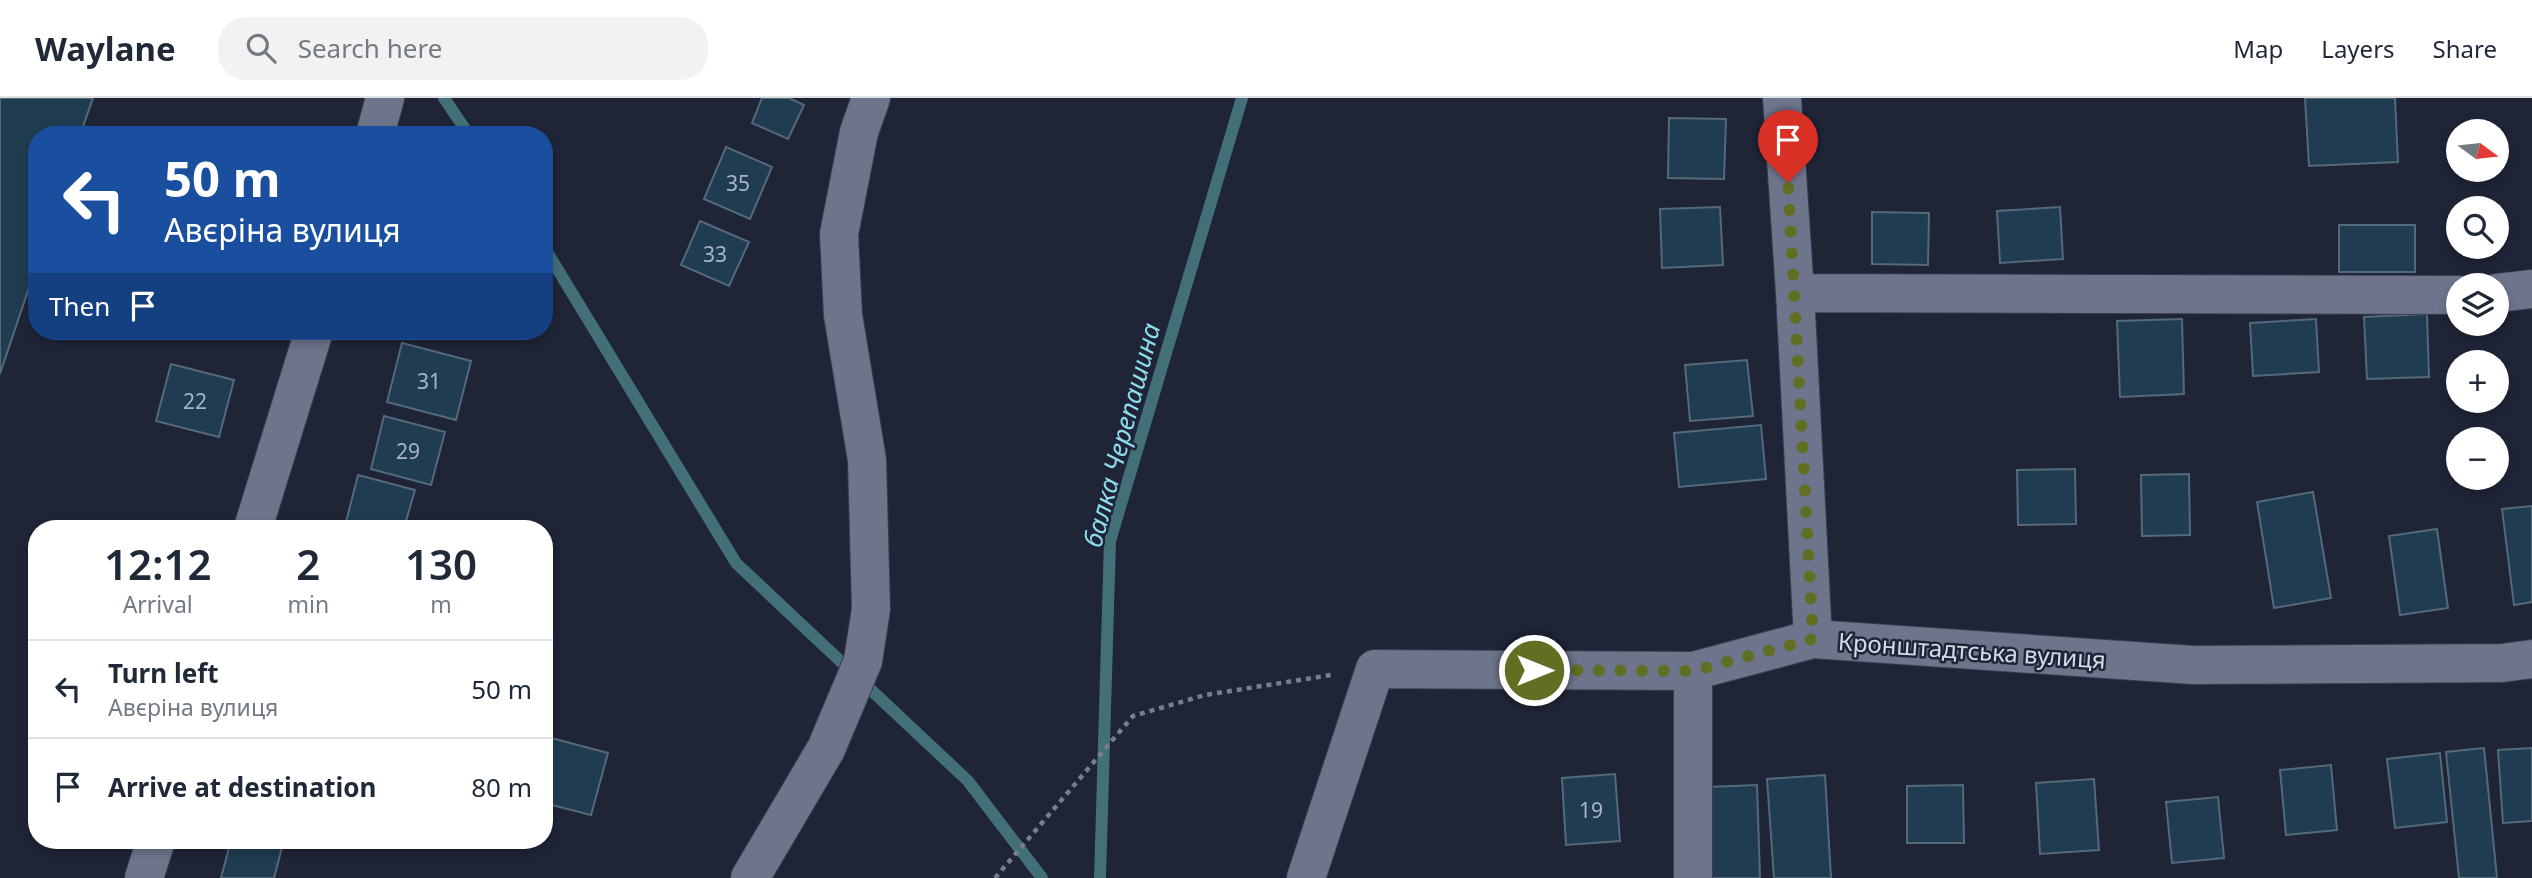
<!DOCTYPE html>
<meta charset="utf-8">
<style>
:root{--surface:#fff;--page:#f2f2f3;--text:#1f2937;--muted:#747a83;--line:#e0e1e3}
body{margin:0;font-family:"Noto Sans",sans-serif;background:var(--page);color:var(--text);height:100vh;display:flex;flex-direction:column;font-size:26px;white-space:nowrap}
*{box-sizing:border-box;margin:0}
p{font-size:23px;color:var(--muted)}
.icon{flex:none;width:38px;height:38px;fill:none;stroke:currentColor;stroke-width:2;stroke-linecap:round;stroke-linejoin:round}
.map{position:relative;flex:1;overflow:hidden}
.panel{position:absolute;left:28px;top:422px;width:525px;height:329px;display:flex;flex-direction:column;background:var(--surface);border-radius:28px;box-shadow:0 4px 10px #0003}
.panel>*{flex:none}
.guide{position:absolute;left:28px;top:28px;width:525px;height:214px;border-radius:28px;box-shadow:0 4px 10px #0003;background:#1a4fa0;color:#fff;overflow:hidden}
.needle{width:46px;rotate:105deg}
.tools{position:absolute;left:2446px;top:21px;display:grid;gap:14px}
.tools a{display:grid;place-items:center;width:63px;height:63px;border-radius:50%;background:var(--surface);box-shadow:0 4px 10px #0003;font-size:35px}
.pin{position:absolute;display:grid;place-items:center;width:60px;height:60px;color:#fff;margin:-72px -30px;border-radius:50% 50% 50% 0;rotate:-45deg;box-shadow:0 0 7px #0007}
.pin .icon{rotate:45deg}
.me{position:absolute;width:77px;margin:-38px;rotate:90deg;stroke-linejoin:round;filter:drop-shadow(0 0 5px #0008)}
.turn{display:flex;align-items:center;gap:24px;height:147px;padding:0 21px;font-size:32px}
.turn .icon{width:91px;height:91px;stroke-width:2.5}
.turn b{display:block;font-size:49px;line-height:60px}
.then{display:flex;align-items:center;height:66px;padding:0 21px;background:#0003;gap:14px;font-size:26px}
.eta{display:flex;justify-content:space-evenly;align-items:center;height:119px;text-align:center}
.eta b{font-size:42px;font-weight:600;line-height:49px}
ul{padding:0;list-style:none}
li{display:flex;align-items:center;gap:21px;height:98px;padding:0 21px;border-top:2px solid var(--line)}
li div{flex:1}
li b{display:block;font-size:26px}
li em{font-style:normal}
header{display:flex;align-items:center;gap:42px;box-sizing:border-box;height:98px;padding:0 35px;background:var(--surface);border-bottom:2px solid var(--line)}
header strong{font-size:33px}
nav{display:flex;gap:38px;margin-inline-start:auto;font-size:24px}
.search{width:490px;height:63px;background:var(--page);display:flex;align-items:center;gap:18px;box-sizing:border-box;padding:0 24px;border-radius:28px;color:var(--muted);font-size:26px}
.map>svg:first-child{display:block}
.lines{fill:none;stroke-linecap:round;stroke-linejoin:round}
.stream{stroke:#426f78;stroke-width:12}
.building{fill:#1f3c51;stroke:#54697a;stroke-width:2}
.minor-casing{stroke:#3a3e4e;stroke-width:40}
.path{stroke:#797d8d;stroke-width:4.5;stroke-dasharray:5 5;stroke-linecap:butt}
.minor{stroke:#6e748b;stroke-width:38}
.route{stroke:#606f21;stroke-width:12;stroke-dasharray:0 21.6}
.labels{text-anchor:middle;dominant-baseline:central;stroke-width:5;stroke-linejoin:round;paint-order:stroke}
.number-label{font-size:21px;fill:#a9b3c2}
.street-label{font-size:24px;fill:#d7dbe8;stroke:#1f2437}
.water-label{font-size:26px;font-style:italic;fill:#8ddded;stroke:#1f2437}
</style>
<header>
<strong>Waylane</strong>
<div class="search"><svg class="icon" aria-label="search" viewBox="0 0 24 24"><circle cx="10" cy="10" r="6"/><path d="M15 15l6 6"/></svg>Search here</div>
<nav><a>Map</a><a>Layers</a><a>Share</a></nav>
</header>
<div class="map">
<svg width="2532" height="780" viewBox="0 0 2532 780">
<rect width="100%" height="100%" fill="#1f2437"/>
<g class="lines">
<!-- stream -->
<path class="stream" d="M444 0 469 37
M544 149 736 465 968 683 1042 780
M1100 780 1110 443 1242 0"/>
</g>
<!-- building -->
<path class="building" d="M0 0H93L80 37H37V166L0 276Z
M762 0H789L804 7 788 41 752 25Z
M2305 0H2395L2398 64 2309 68Z
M1669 20 1726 21 1724 81 1668 80Z
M726 49 772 69 750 121 704 101Z
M1720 109 1723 167 1662 170 1660 111Z
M2060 109 2063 161 2000 165 1997 113Z
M1872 114 1929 115 1928 167 1872 166Z
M700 123 749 144 729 188 681 167Z
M2339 127H2415V174H2339Z
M2427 216 2429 279 2367 281 2364 219Z
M2182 221 2184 296 2120 299 2117 223Z
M2316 221 2319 274 2253 278 2250 225Z
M402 245 471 263 456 322 387 304Z
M1747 262 1753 318 1690 323 1685 267Z
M171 266 234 282 219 339 156 323Z
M384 318 445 334 431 387 371 371Z
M1761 327 1766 381 1679 389 1674 335Z
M2075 371 2076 426 2018 427 2017 372Z
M2189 376 2190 437 2142 438 2141 377Z
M358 377 415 392 404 430H354L345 428Z
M2313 394 2331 500 2274 510 2257 404Z
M2532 408V504L2514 507 2502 411Z
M2437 431 2448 510 2400 517 2389 438Z
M544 638 608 655 591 717 544 705Z
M2484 650 2497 780H2459L2446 654Z
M2532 650V723L2503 725 2498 652Z
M2440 655 2447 724 2395 730 2387 661Z
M2331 667 2337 732 2286 737 2280 672Z
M1615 676 1620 743 1566 747 1562 680Z
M1825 677 1831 780H1774L1767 681Z
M2094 681 2099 752 2040 756 2036 685Z
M1757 687 1760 780H1710L1707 689Z
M1963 687 1964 745H1907V688Z
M2218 699 2224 760 2172 765 2166 704Z
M231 742H284L274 780H221Z"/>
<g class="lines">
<defs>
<path id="minor" d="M1782 0 1795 195 1813 541
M375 37 385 0
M1795 195 2459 197
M2497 195 2532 191
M253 430 314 233
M144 780 156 742
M750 780 826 651 863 563 871 511 867 362 843 217 839 136 859 34 871 0
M1306 780 1375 571 1693 573 1813 541 2193 567 2502 565 2532 561
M1693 780V573"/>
</defs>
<!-- minor casing -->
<use href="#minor" class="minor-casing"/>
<!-- path -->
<path class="path" d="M995 780 1133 618 1205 597 1331 577"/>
<!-- minor -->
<use href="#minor" class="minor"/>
</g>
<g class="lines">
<!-- route -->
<path class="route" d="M1534 572 1693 573 1813 541 1788 84"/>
</g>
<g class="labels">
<!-- number labels -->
<g class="number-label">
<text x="738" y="85">35</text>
<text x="715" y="156">33</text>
<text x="429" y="283">31</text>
<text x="195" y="303">22</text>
<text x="408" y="353">29</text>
<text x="1591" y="712">19</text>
</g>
<!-- street labels -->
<g class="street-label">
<text transform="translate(1972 552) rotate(4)">Кронштадтська вулиця</text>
</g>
<!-- water labels -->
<g class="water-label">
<text transform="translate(1121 337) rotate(-75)">балка Черепашина</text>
</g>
</g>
</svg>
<div class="tools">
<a><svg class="needle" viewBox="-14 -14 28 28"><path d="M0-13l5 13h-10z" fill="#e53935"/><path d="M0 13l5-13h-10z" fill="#747a83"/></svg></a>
<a><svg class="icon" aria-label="search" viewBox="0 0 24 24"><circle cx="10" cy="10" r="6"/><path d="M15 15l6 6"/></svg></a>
<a><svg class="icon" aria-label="layers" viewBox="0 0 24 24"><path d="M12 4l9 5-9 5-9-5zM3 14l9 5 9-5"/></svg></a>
<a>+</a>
<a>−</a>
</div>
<div class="pin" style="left:1788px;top:84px;background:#d93025"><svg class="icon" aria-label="arrive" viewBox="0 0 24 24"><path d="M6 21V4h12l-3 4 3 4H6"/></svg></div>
<svg class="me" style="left:1534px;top:572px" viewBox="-20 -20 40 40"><circle r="17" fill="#606f21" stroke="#fff" stroke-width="3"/><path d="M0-11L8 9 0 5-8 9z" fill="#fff"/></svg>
<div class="guide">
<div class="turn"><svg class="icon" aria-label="left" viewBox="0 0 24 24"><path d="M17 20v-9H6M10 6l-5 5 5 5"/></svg><div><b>50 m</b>Авєріна вулиця</div></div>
<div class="then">Then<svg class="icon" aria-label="arrive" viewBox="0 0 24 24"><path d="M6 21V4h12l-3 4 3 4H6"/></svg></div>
</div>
<section class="panel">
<div class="eta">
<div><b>12:12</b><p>Arrival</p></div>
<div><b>2</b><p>min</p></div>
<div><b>130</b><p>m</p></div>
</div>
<ul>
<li><svg class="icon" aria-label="left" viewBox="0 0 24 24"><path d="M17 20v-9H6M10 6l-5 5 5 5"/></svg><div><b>Turn left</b><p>Авєріна вулиця</p></div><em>50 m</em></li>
<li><svg class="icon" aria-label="arrive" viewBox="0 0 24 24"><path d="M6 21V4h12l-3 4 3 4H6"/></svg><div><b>Arrive at destination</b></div><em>80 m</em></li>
</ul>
</section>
</div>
